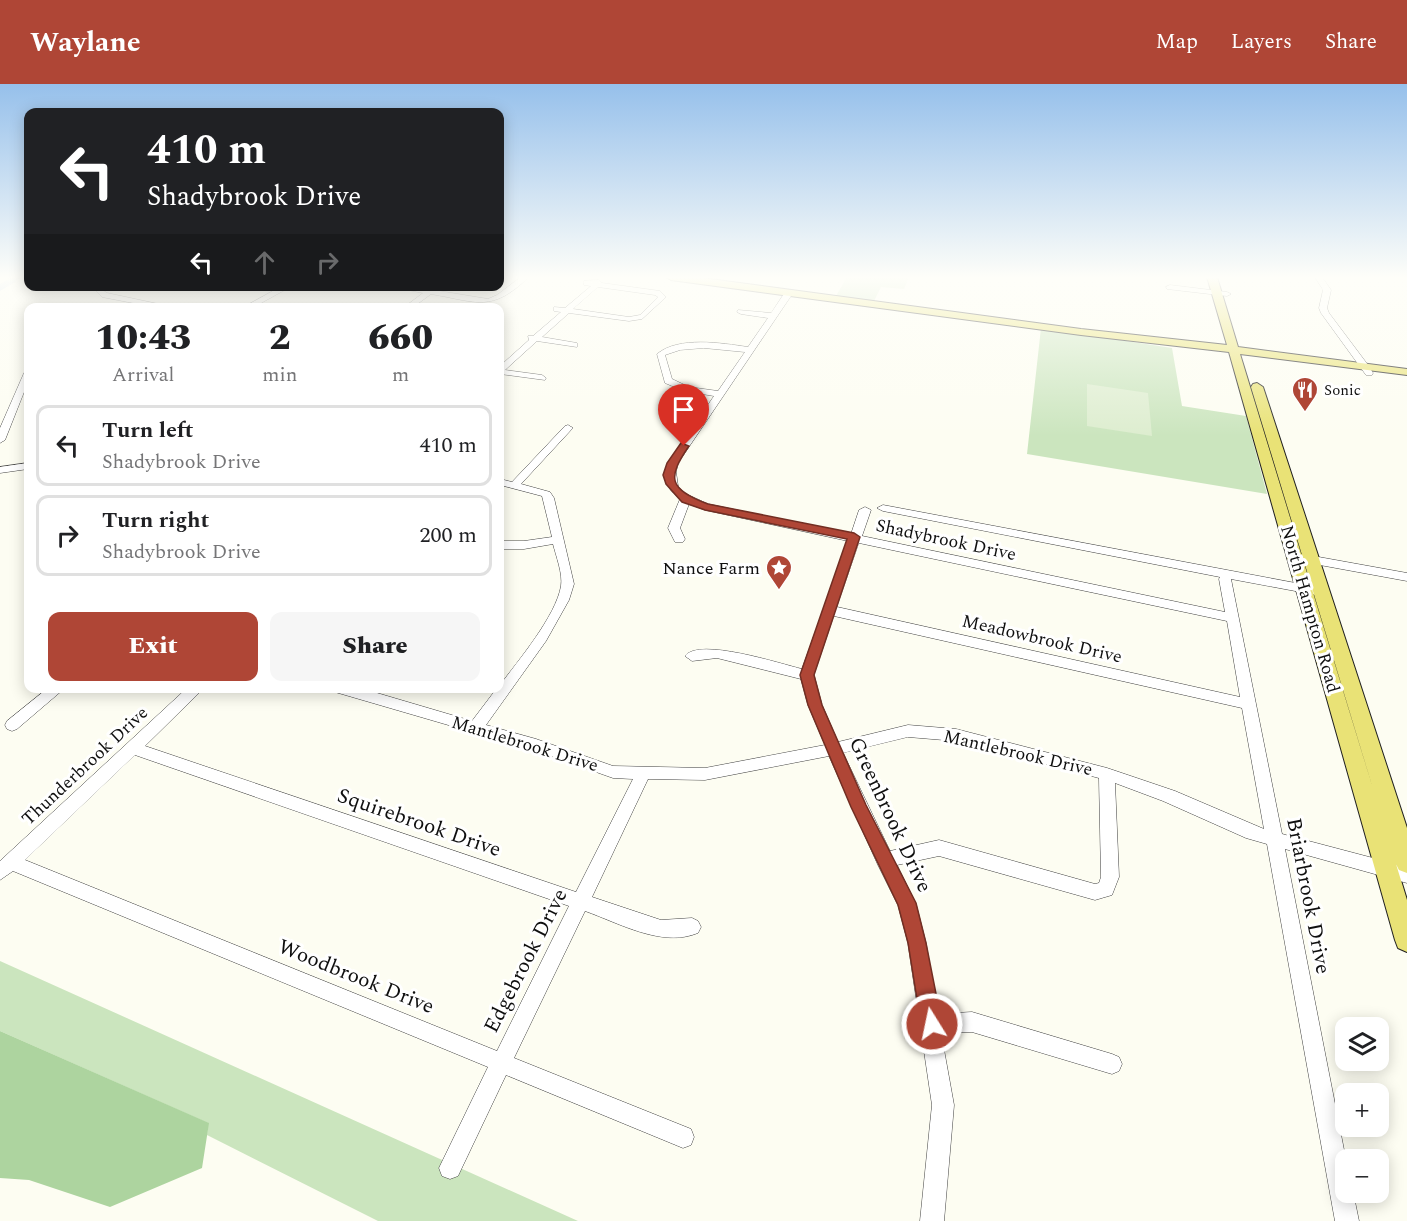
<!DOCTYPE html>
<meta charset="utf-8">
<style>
:root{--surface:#fff;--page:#f6f6f6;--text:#202124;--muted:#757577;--line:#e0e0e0;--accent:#af4636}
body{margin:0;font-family:Spectral,serif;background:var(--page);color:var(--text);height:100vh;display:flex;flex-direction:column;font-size:22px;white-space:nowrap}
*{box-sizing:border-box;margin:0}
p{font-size:20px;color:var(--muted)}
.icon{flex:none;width:33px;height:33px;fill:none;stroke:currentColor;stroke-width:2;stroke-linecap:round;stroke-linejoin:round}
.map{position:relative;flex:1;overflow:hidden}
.drawer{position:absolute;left:24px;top:219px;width:480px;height:390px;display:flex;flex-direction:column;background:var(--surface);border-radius:12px;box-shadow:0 3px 15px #0003}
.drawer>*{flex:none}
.guide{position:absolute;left:24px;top:24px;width:480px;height:183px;border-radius:12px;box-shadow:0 3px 15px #0003;background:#202124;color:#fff;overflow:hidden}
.controls{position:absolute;left:1335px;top:933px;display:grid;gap:12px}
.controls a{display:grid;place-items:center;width:54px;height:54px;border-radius:12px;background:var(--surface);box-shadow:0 3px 15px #0003;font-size:30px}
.pin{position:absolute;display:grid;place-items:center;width:51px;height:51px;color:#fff;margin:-62px -26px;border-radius:50% 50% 50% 0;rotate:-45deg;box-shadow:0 0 6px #0007}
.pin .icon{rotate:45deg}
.me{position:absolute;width:66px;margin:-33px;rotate:350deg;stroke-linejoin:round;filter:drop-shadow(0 0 4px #0008)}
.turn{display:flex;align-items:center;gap:21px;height:126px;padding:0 24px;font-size:27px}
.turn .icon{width:78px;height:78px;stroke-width:2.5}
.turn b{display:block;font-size:42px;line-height:51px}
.lanes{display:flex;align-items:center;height:57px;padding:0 24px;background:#0003;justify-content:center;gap:30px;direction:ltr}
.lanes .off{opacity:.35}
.eta{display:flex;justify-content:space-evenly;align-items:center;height:102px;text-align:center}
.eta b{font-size:36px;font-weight:800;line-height:42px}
.button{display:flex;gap:12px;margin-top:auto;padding:12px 24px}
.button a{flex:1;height:69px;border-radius:12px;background:var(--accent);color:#fff;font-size:24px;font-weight:800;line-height:69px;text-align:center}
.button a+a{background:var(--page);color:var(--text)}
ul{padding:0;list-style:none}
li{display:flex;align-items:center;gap:18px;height:81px;margin:0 12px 9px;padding:0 12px;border:3px solid var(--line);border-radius:12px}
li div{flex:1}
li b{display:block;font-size:22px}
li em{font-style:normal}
header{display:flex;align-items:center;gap:36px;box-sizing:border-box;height:84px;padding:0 30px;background:var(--accent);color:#fff}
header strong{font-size:28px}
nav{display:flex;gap:33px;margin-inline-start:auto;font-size:21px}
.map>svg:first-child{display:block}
.green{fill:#cbe5be}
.forest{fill:#add49f}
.pitch{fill:#ddedcf}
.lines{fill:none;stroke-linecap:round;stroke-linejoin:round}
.river{fill:#bcd3ef;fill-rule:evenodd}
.minor-casing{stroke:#424242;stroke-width:1}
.major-casing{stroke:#202020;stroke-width:2}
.minor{fill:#fff;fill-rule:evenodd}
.major{fill:#e9e276;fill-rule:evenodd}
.route{fill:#af4636;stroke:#722e23;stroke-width:1.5}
.labels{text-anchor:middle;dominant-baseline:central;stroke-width:6;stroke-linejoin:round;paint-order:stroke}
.far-poi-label{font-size:15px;fill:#0f0f0f;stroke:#fff;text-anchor:start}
.street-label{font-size:18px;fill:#0f0f0f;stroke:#fff}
.poi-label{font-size:18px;fill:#0f0f0f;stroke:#fff;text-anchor:end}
.near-street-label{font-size:21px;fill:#0f0f0f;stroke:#fff}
</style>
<header>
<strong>Waylane</strong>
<nav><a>Map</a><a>Layers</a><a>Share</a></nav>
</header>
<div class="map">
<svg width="1407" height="1137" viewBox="0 0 1407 1137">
<rect width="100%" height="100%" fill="#fdfdf2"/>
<!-- green -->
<path class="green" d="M847 193H909L904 205 881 203 874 217 836 212Z
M1041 244 1172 264 1182 322 1246 332 1267 410 1027 370Z
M0 877 578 1137H378L207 1051 208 1039 0 947Z"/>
<!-- forest -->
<path class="forest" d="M0 947 209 1039 202 1084 110 1123 29 1096 0 1094Z"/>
<!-- pitch -->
<path class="pitch" d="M1087 300 1148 309 1152 352 1087 342Z"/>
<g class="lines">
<!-- river -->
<path class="river" d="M12 193H23L0 207V200Z"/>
<defs>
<path id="minor" d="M521 193H529C491 229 478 218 431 210L412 224H403L423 209 389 202H409L488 215 497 211Z
M1315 193H1322L1331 206 1327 224 1329 229 1368 281 1373 289 1372 291H1366L1321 229 1319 224 1323 206Z
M599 196 602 199 660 207 666 213 642 235 629 237 569 229 542 253 577 259V263L537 257 505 286 542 291 546 294 545 296 500 290V282L529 256 528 252H533L561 228 554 227V223L565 224 591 202 584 201V197ZM598 203 655 211 658 213 640 231 629 233 573 225Z
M1170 201 1227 208 1231 210 1227 212 1167 205 1166 203Z
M99 202H106L104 207 107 209 177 224H159L102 213 96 207Z
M282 202H292L252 224H242Z
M786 207 793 209 678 379 676 388 678 402 686 410 708 420 851 450 859 426 865 423 871 426 862 452 1225 528 1219 495 1220 493 883 427 877 424 883 421 1322 504 1328 508 1322 512 1231 495 1282 750 1407 783V799L1285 765 1346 1076V1108H1353L1359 1137H1335L1267 760 1246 754 1163 717 1115 699 1119 793 1112 811 1095 816 939 772 897 781 916 820 926 859 938 930 972 928 1112 970 1119 973 1122 980 1119 987 1112 990 972 948 941 949 954 1021 944 1137H920L932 1021 908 859 898 821 878 781 829 672 705 696 648 695 592 813 661 836 692 834 698 837 701 843 698 849C662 864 619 839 585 827L514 974 691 1045 694 1053 691 1061 683 1064 506 991 458 1092 450 1095 442 1092 439 1084 488 983 13 787 0 796V777L187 604H204L145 662 576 808 633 695 613 694 534 666 335 608 333 604H360L472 637 497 604H500V601C518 577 556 532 561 502 563 490 556 472 553 460L524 465H500V457H524L552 453 542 412 500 401V395L512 398 565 342 568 341 573 344 571 346 521 400 550 408 554 414 574 500 569 516 546 557 486 641 536 655 613 682 705 684 825 661 808 621 801 595 717 574 692 577 685 572C699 553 781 580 802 585L848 457 705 426 689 420 680 444 685 455 683 458H675L668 444 680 415C667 406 664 395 668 379L714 312 684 307 665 299 657 270C679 252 721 259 748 263L768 234 741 230 737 228 738 226 771 229ZM704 264 745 268 718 307 689 303 672 295 665 271 680 266ZM859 459 1227 537 1240 613 837 523ZM834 532 1242 624 1264 745 1175 707 1107 684 956 645 908 641 838 658 822 621 814 591ZM908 653 956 657 1099 694 1101 793 1099 799 1095 800 939 756 890 767 843 669ZM135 671 569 822 497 967 25 776Z
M28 286V298L5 356 0 359V344L24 289Z
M28 379V385L0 389V383Z
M1302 470 1407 489V497L1298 477 1296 474Z
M48 604H65L17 645 12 647 7 645 5 641 7 637Z"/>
<path id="major" d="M666 193H695L1081 245 1227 261 1207 193H1217L1238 263 1407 285V291L1240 270 1374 708 1251 303 1253 300 1257 299 1263 303 1407 744V789L1399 786 1396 780 1407 816V868L1398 864 1395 856 1229 268 1081 251 671 196Z"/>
</defs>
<!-- minor casing -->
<use href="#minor" class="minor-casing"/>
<!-- major casing -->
<use href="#major" class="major-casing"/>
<!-- minor -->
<use href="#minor" class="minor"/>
<!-- major -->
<use href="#major" class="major"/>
</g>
<!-- sky -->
<linearGradient id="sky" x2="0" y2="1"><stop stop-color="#96c0eb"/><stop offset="0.55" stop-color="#fefef9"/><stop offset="1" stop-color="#fefef9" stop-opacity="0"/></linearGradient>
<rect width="1407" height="352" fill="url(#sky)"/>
<!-- route -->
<path class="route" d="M681 359 689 362C667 394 668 405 708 420L854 449 860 453 814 591 822 621 866 721 916 819 926 859 942 940 939 947 932 950 924 947 921 940 908 859 898 821 851 723 808 621 800 591 847 455 705 426 682 418 666 400 663 391 667 379Z"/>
<!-- icons -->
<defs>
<symbol id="restaurant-pin" viewBox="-11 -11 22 30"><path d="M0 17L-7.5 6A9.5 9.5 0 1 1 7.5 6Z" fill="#af4636" stroke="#fff"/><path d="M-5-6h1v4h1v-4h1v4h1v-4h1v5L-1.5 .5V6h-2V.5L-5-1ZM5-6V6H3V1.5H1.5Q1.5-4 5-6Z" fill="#fff"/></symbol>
<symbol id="sight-pin" viewBox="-11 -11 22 30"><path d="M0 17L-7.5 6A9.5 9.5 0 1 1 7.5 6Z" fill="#af4636" stroke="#fff"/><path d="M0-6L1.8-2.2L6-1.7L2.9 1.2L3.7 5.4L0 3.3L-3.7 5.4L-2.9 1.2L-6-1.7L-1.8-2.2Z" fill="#fff"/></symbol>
</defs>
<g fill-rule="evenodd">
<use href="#restaurant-pin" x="1290" y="291" width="30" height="40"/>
<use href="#sight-pin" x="764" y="469" width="30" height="40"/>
</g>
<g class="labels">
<!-- far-poi labels -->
<g class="far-poi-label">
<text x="1324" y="306">Sonic</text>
</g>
<!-- street labels -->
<g class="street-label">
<text transform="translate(946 456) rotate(12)">Shadybrook Drive</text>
<text transform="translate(1310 525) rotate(74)">North Hampton Road</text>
<text transform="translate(1042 555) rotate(13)">Meadowbrook Drive</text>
<text transform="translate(525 660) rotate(17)">Mantlebrook Drive</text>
<text transform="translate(1018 669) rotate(13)">Mantlebrook Drive</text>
<text transform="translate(85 682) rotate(-43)">Thunderbrook Drive</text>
</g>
<!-- poi labels -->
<g class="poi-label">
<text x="760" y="484">Nance Farm</text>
</g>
<!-- near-street labels -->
<g class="near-street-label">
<text transform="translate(890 731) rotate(65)">Greenbrook Drive</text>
<text transform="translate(419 739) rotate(19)">Squirebrook Drive</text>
<text transform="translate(1308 812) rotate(79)">Briarbrook Drive</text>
<text transform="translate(526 877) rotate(-63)">Edgebrook Drive</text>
<text transform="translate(356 893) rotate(22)">Woodbrook Drive</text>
</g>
</g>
</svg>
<div class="controls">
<a><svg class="icon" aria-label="layers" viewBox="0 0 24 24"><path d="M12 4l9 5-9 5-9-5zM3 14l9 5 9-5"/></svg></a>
<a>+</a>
<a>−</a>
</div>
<div class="pin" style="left:684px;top:362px;background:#d93025"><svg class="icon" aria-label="arrive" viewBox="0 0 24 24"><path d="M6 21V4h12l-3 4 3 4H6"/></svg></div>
<svg class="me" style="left:932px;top:940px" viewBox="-20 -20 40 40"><circle r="17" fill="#af4636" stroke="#fff" stroke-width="3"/><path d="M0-11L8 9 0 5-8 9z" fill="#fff"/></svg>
<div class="guide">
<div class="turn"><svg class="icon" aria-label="left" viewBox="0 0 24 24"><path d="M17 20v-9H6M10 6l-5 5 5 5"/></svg><div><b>410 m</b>Shadybrook Drive</div></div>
<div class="lanes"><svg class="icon" aria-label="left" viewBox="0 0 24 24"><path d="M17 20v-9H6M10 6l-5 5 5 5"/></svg><svg class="icon off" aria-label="ahead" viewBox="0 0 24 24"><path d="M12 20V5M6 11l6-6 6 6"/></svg><svg class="icon off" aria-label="right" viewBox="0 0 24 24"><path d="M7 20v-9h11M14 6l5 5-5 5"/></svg></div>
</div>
<section class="drawer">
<div class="eta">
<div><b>10:43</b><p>Arrival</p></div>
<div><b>2</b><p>min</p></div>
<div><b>660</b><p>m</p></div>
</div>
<ul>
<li><svg class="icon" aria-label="left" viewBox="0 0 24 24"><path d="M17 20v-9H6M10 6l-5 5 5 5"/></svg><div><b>Turn left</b><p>Shadybrook Drive</p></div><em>410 m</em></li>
<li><svg class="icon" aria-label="right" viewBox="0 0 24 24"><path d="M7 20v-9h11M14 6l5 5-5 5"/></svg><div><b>Turn right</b><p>Shadybrook Drive</p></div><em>200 m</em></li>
</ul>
<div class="button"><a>Exit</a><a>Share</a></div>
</section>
</div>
